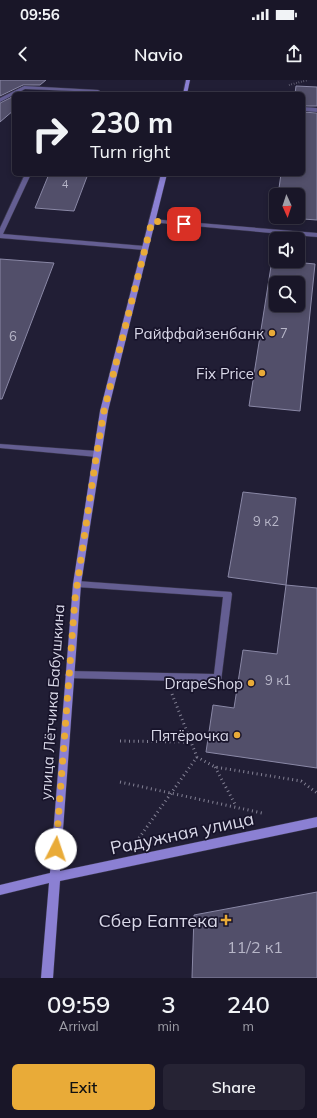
<!DOCTYPE html>
<meta charset="utf-8">
<style>
:root{--surface:#191628;--page:#262334;--text:#f1f3f6;--muted:#9f9fa8;--line:#373545;--accent:#e9ab38}
body{margin:0;font-family:Mulish,sans-serif;background:var(--page);color:var(--text);height:100vh;display:flex;flex-direction:column;font-size:15px;white-space:nowrap}
*{box-sizing:border-box;margin:0}
p{font-size:13px;color:var(--muted)}
.icon{flex:none;width:22px;height:22px;fill:none;stroke:currentColor;stroke-width:2;stroke-linecap:round;stroke-linejoin:round}
.map{position:relative;height:898px;overflow:hidden}
.details{display:flex;flex-direction:column;background:var(--surface);flex:1}
.details>*{flex:none}
.banner{position:absolute;left:12px;top:12px;width:293px;height:84px;border-radius:6px;box-shadow:0 2px 6px #0003,0 0 0 1px var(--line);background:#191628;color:var(--text);overflow:hidden}
.needle{width:26px;rotate:177deg}
.tools{position:absolute;left:269px;top:108px;display:grid;gap:8px}
.tools a{display:grid;place-items:center;width:36px;height:36px;border-radius:6px;background:var(--surface);box-shadow:0 2px 6px #0003,0 0 0 1px var(--line);font-size:20px}
.pin{position:absolute;display:grid;place-items:center;width:34px;height:34px;color:#fff;margin:-17px;border-radius:8px;box-shadow:0 2px 6px #0006}
.me{position:absolute;width:44px;margin:-22px;rotate:4deg;stroke-linejoin:round;filter:drop-shadow(0 0 3px #0008)}
.turn{display:flex;align-items:center;gap:14px;height:84px;padding:0 12px;font-size:18px}
.turn .icon{width:52px;height:52px;stroke-width:2.5}
.turn b{display:block;font-size:28px;line-height:34px}
.eta{display:flex;justify-content:space-evenly;align-items:center;height:68px;text-align:center}
.eta b{font-size:24px;font-weight:600;line-height:28px}
.action{display:flex;gap:8px;margin-top:auto;padding:8px 12px}
.action a{flex:1;height:46px;border-radius:6px;background:var(--accent);color:#111;font-size:16px;font-weight:600;line-height:46px;text-align:center}
.action a+a{background:var(--page);color:var(--text)}
.status{display:flex;justify-content:space-between;align-items:center;height:28px;padding:0 20px;background:var(--surface);direction:ltr}
.status svg{height:11px;fill:currentColor}
header{display:flex;justify-content:space-between;align-items:center;height:52px;padding:0 12px;background:var(--surface);font-size:18px;font-weight:600}
.map>svg:first-child{display:block}
.building{fill:#524f6a;stroke:#8a88a6;fill-rule:evenodd}
.lines{fill:none;stroke-linecap:round;stroke-linejoin:round}
.lane-casing{stroke:#3b384e;stroke-width:1}
.street-casing{stroke:#3b384e;stroke-width:1}
.secondary-casing{stroke:#3b384e;stroke-width:1}
.path-far1{stroke:#848295;stroke-width:2;stroke-dasharray:0.5 2;stroke-linecap:butt}
.path{stroke:#848295;stroke-width:3;stroke-dasharray:1 3.5;stroke-linecap:butt}
.lane{fill:#645e92;fill-rule:evenodd}
.street{fill:#645e92;fill-rule:evenodd}
.secondary{fill:#8b80d3;fill-rule:evenodd}
.route{stroke:#e9ab38;stroke-width:7;stroke-dasharray:0 12.6}
.poi-dot{fill:#e9ab38;stroke:#18142b;stroke-width:1.5}
.labels{text-anchor:middle;dominant-baseline:central;stroke-width:3.5;stroke-linejoin:round;paint-order:stroke}
.far-number-label{font-size:11px;fill:#b7b6c8}
.number-label{font-size:13px;fill:#b7b6c8}
.poi-label{font-size:15px;fill:#d9d8e8;stroke:#18142b;text-anchor:end}
.street-label{font-size:15px;fill:#d9d8e8;stroke:#18142b}
.near-number-label{font-size:16px;fill:#b7b6c8}
.near-street-label{font-size:18px;fill:#d9d8e8;stroke:#18142b}
.near-poi-label{font-size:18px;fill:#d9d8e8;stroke:#18142b;text-anchor:end}
</style>
<div class="status"><b>09:56</b><svg viewBox="0 0 49 12"><path d="M0 12V9h3v3zM5 12V6h3v6zM10 12V3h3v9zM15 12V0h3v12zM26 1h20v11H26zM47 4h2v5h-2z"/></svg></div>
<header><svg class="icon" aria-label="back" viewBox="0 0 24 24"><path d="M15 5l-7 7 7 7"/></svg>Navio<svg class="icon" aria-label="share" viewBox="0 0 24 24"><path d="M12 15V3M7 8l5-5 5 5M5 13v7h14v-7"/></svg></header>
<div class="map">
<svg width="317" height="898" viewBox="0 0 317 898">
<rect width="100%" height="100%" fill="#211e35"/>
<!-- building -->
<path class="building" d="M0 0H46L40 5H23L0 16Z
M296 6 317 7V26H303V14H295Z
M14 16V30L0 42V23Z
M303 32 317 33V140L275 137 276 127V137H298V115H278L281 94H303Z
M49 94H88L74 131 35 128Z
M0 179 54 183 2 319H0Z
M272 180 315 184 300 331 249 326ZM276 203H298V225H276Z
M243 412 296 418 286 505 228 497Z
M286 505 317 508V688L206 672 213 625 234 628 243 570 277 574Z
M317 812V898H192L194 835Z"/>
<g class="lines">
<defs>
<path id="lane" d="M24 6 98 10 100 11 98 12 25 9 0 22V18Z
M25 94H31L3 154 144 166 147 168 144 170 0 158V148Z
M0 364 97 371 101 374 97 377 0 368Z
M77 501 231 512 232 514 221 601 218 602 67 598 65 595 67 592 70 591 214 594 223 517 77 507 74 506 73 504 74 502Z"/>
<path id="street" d="M303 27 317 28V32L303 31Z
M151 139 317 153V157L149 142V140Z"/>
<path id="secondary" d="M186 0H190L187 14H183Z
M161 94H167L108 331 81 504 60 791 317 737V747L60 801 53 898H41L49 803 0 815V805L50 793 73 504 100 331Z"/>
</defs>
<!-- lane casing -->
<use href="#lane" class="lane-casing"/>
<!-- street casing -->
<use href="#street" class="street-casing"/>
<!-- secondary casing -->
<use href="#secondary" class="secondary-casing"/>
<!-- path-far1 -->
<path class="path-far1" d="M289 5 308 0"/>
<!-- path -->
<path class="path" d="M172 614 197 677 215 687 301 701 317 713
M120 661 190 662
M215 687 236 726
M120 702 262 733
M139 758 197 677"/>
<!-- lane -->
<use href="#lane" class="lane"/>
<!-- street -->
<use href="#street" class="street"/>
<!-- secondary -->
<use href="#secondary" class="secondary"/>
</g>
<g class="lines">
<!-- route -->
<path class="route" d="M56 769 75 519 96 378 104 331 152 141 184 144"/>
</g>
<!-- markers -->
<g class="poi-dot">
<circle cx="272" cy="253" r="4"/>
<circle cx="262" cy="293" r="4"/>
<circle cx="251" cy="603" r="4"/>
<circle cx="237" cy="655" r="4"/>
<path d="M224 834h4v4h4v4h-4v4h-4v-4h-4v-4h4z"/>
</g>
<g class="labels">
<!-- far-number labels -->
<g class="far-number-label">
<text x="65" y="104">4</text>
</g>
<!-- number labels -->
<g class="number-label">
<text x="284" y="253">7</text>
<text x="13" y="256">6</text>
<text x="266" y="441">9 к2</text>
<text x="278" y="600">9 к1</text>
</g>
<!-- poi labels -->
<g class="poi-label">
<text x="264" y="253">Райффайзенбанк</text>
<text x="254" y="293">Fix Price</text>
<text x="243" y="603">DrapeShop</text>
<text x="229" y="655">Пятёрочка</text>
</g>
<!-- street labels -->
<g class="street-label">
<text transform="translate(52 622) rotate(-86)">улица Лётчика Бабушкина</text>
</g>
<!-- near-number labels -->
<g class="near-number-label">
<text x="255" y="867">11/2 к1</text>
</g>
<!-- near-street labels -->
<g class="near-street-label">
<text transform="translate(182 753) rotate(-12)">Радужная улица</text>
</g>
<!-- near-poi labels -->
<g class="near-poi-label">
<text x="218" y="840">Сбер Еаптека</text>
</g>
</g>
</svg>
<div class="tools">
<a><svg class="needle" viewBox="-14 -14 28 28"><path d="M0-13l5 13h-10z" fill="#e53935"/><path d="M0 13l5-13h-10z" fill="#9f9fa8"/></svg></a>
<a><svg class="icon" aria-label="sound" viewBox="0 0 24 24"><path d="M4 9h4l5-4v14l-5-4H4zM17 9q2 3 0 6"/></svg></a>
<a><svg class="icon" aria-label="search" viewBox="0 0 24 24"><circle cx="10" cy="10" r="6"/><path d="M15 15l6 6"/></svg></a>
</div>
<div class="pin" style="left:184px;top:144px;background:#d93025"><svg class="icon" aria-label="arrive" viewBox="0 0 24 24"><path d="M6 21V4h12l-3 4 3 4H6"/></svg></div>
<svg class="me" style="left:56px;top:769px" viewBox="-20 -20 40 40"><circle r="19" fill="#fff"/><path d="M0-13L10 11 0 6-10 11z" fill="#e9ab38"/></svg>
<div class="banner">
<div class="turn"><svg class="icon" aria-label="right" viewBox="0 0 24 24"><path d="M7 20v-9h11M14 6l5 5-5 5"/></svg><div><b>230 m</b>Turn right</div></div>
</div>
</div>
<section class="details">
<div class="eta">
<div><b>09:59</b><p>Arrival</p></div>
<div><b>3</b><p>min</p></div>
<div><b>240</b><p>m</p></div>
</div>
<div class="action"><a>Exit</a><a>Share</a></div>
</section>
